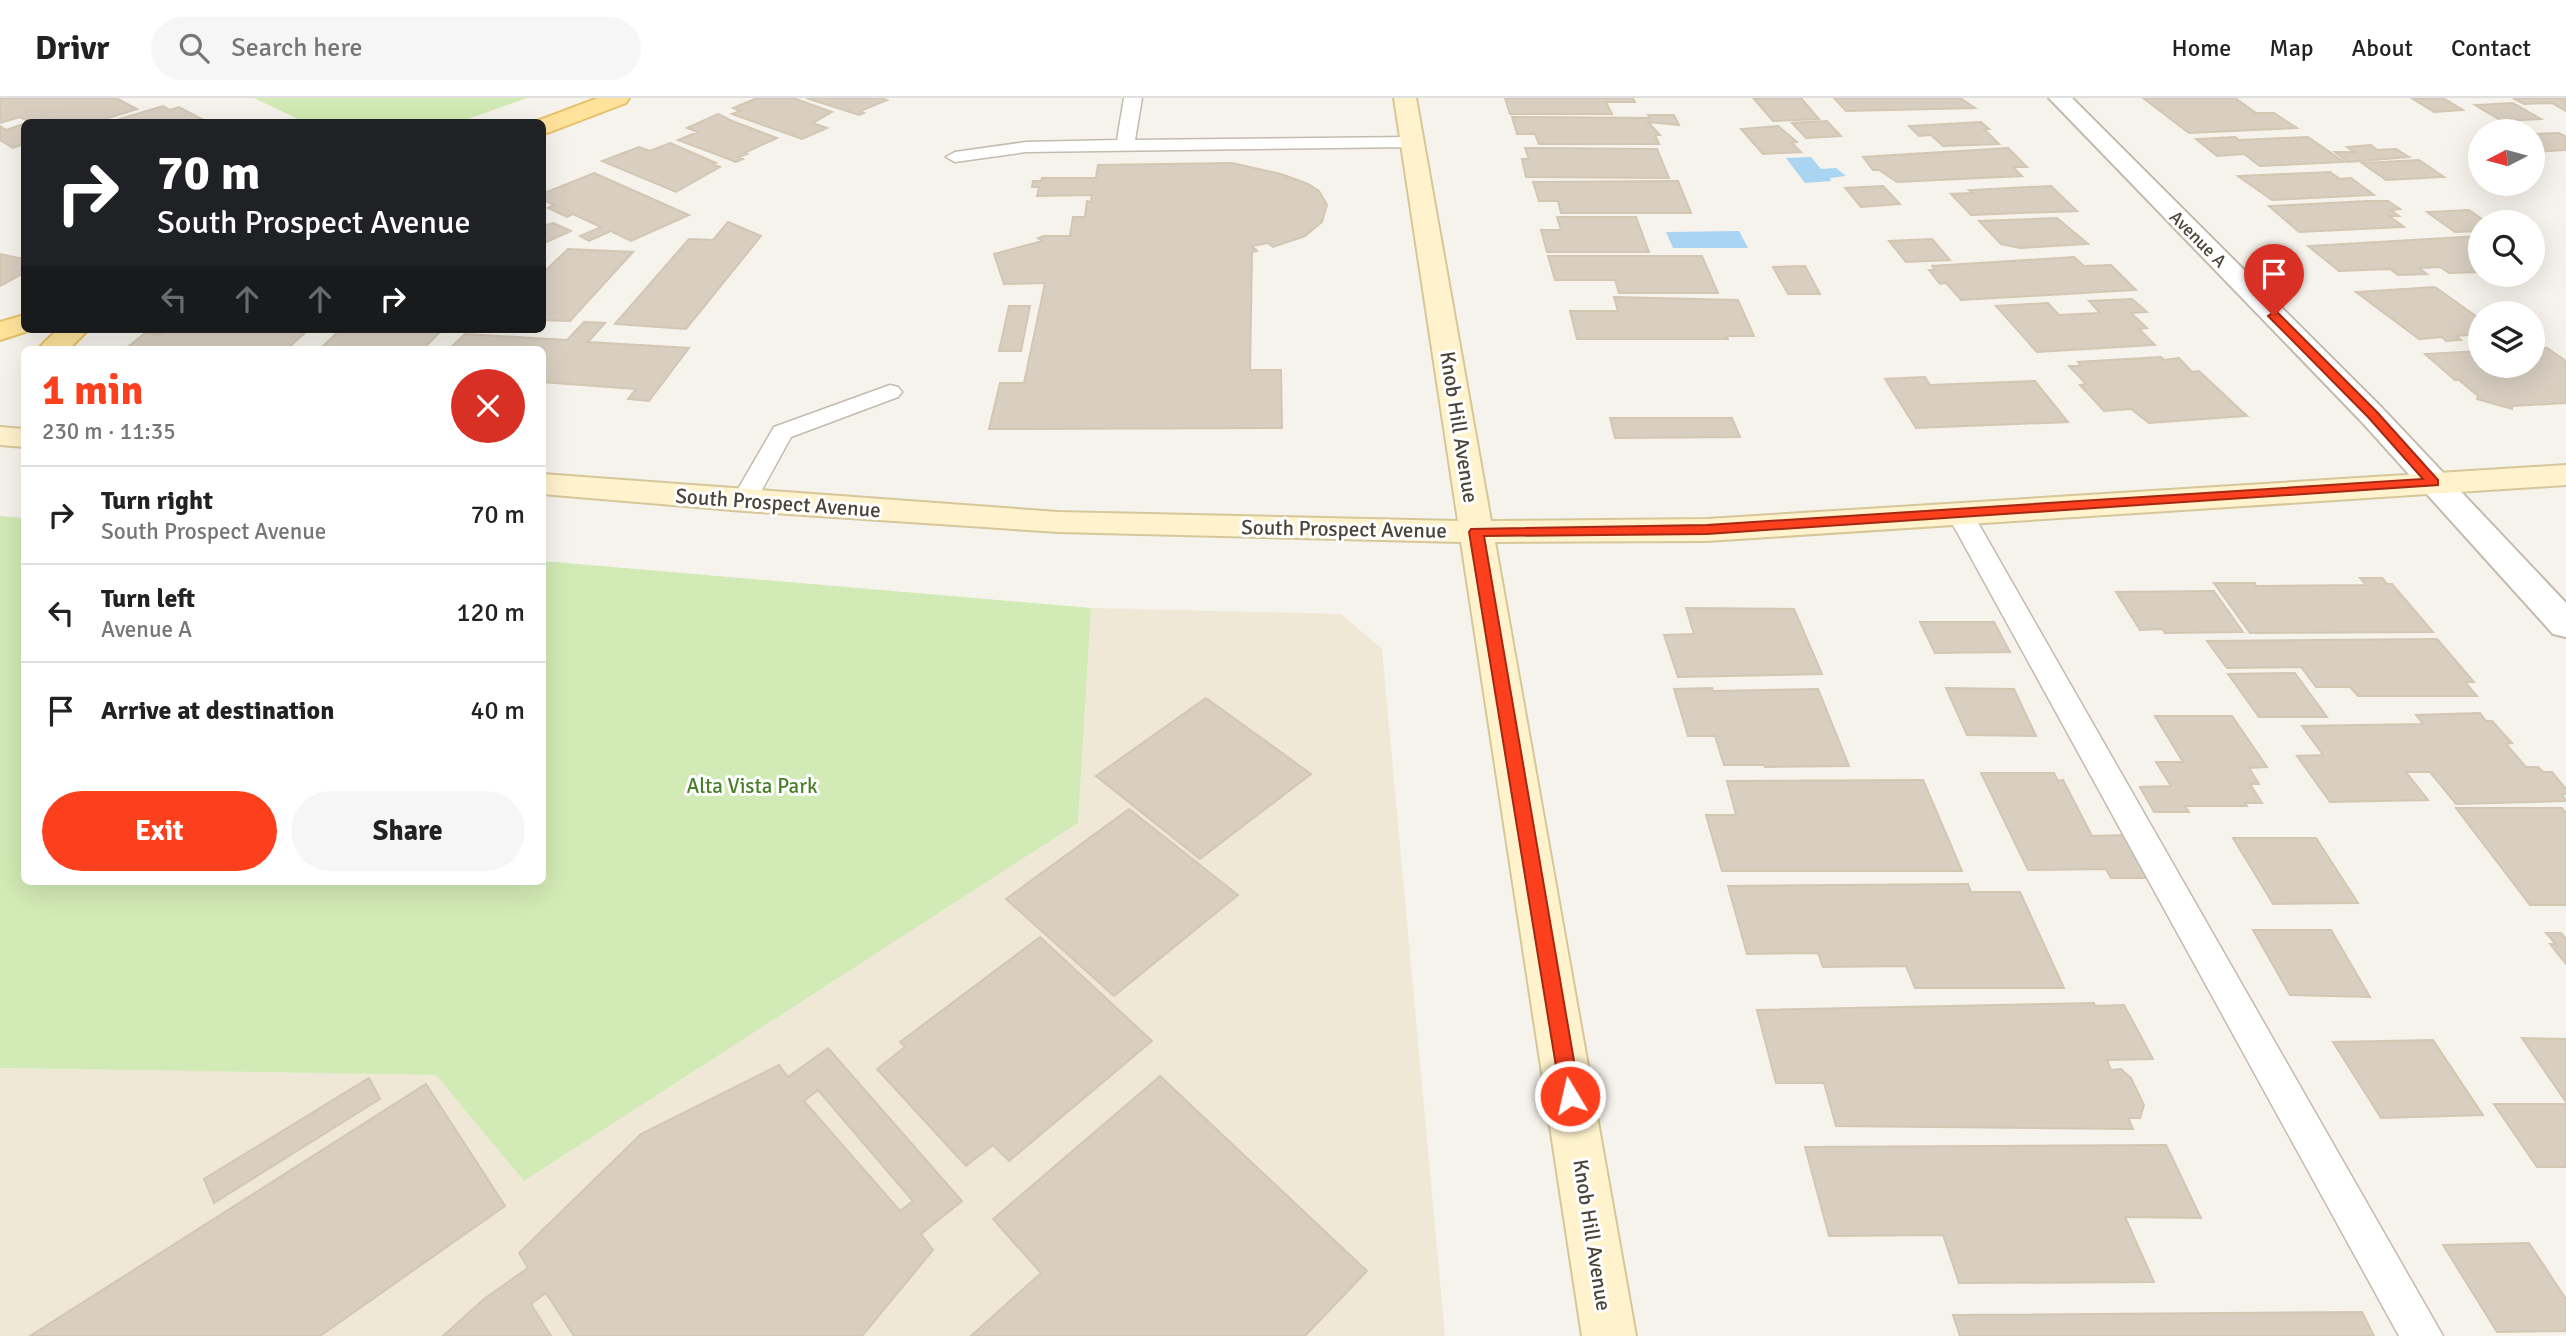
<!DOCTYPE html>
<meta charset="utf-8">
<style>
:root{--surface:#fff;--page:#f6f6f6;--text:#222;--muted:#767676;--line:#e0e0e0;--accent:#fc3f1d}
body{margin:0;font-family:Signika,sans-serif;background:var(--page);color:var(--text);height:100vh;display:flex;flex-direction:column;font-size:26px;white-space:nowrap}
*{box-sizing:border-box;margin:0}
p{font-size:23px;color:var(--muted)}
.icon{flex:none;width:38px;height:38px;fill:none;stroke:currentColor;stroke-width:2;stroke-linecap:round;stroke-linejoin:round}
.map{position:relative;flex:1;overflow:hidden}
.details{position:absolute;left:21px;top:248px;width:525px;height:539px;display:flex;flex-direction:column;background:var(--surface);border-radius:10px;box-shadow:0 7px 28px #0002}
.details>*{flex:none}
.hud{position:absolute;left:21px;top:21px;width:525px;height:214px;border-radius:10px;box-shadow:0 7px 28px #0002;background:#202124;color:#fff;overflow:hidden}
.needle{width:46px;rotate:264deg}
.fabs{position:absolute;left:2468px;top:21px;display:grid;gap:14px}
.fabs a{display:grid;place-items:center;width:77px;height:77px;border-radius:50%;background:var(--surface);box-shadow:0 7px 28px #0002;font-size:35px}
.pin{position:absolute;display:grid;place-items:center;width:60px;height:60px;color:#fff;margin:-72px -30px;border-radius:50% 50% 50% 0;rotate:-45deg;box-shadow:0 0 7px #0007}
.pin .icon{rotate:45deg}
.me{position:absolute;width:77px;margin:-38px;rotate:351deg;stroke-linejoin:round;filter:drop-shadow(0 0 5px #0008)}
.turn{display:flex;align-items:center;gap:24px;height:147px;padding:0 21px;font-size:32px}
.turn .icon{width:91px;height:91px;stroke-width:2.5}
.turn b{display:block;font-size:49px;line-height:60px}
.lanes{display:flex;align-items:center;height:66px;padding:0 21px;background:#0003;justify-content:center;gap:35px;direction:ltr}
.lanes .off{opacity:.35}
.round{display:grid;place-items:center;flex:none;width:74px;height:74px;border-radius:37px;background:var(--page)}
.summary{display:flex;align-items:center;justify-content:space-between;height:119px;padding:0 21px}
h1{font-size:42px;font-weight:700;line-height:52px;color:var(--accent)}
.action{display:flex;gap:14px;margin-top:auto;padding:14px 21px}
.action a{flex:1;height:80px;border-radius:42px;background:var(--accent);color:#fff;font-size:28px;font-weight:700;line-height:80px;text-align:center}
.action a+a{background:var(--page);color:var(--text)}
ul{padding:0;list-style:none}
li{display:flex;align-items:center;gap:21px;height:98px;padding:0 21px;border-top:2px solid var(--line)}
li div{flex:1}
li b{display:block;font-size:26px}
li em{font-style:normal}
header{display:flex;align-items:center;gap:42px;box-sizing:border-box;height:98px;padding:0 35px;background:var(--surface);border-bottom:2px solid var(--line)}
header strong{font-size:33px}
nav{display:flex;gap:38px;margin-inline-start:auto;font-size:24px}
.search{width:490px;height:63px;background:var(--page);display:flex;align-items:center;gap:18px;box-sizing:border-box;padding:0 24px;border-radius:38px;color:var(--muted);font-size:26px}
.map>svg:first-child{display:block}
.education{fill:#efe8d6}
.green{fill:#d2eab5}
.water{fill:#a9d4f2}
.building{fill:#d8cfc1;stroke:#d3c7b4;stroke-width:2;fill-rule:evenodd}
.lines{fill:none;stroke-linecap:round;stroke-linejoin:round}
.lane-casing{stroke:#c2bbae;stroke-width:3}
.street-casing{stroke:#c2bbae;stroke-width:4}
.secondary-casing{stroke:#d6c79b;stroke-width:4}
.primary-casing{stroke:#e6c16a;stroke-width:4}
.lane{fill:#fff;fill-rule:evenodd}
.street{fill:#fff;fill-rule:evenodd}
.secondary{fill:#fff3cd;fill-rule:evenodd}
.primary{fill:#ffe39c;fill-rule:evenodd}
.route{fill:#fc3f1d;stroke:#a42913;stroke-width:2}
.labels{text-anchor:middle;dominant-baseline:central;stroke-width:6;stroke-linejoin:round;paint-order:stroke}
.far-street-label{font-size:18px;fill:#4b4439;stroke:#fff}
.street-label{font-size:21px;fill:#4b4439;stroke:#fff}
.park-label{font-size:21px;fill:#4a7f2a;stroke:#fff}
</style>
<header>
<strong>Drivr</strong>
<div class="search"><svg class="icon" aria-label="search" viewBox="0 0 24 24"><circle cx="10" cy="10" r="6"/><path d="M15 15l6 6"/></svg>Search here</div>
<nav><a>Home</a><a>Map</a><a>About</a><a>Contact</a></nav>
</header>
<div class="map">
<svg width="2566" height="1238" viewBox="0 0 2566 1238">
<rect width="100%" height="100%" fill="#f6f3ec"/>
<!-- education -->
<path class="education" d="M1091 510 1341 516 1382 551 1445 1238H0V970L436 977 524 1083 1078 725Z"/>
<!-- green -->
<path class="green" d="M254 0H527L460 24H304Z
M0 418 24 420V784H542L543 463 1091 510 1078 725 524 1083 436 977 0 970Z"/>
<!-- water -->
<path class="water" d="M1811 59 1821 71 1836 70 1846 78 1830 80 1831 83 1805 85 1786 60Z
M1739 133 1748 150H1673L1666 134Z"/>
<!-- building -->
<path class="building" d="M0 0H116L137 11 96 24H29L20 19 0 25Z
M757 0H793L832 14 813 25 827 30 802 41 732 16 740 13 733 10Z
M806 0H881L887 2 860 13 864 15 859 17Z
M1505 0H1633L1635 4H1606L1612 16H1510Z
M1801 0 1819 21 1773 23 1754 1Z
M1834 0H1960L1975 10 1846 13Z
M2143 0H2235L2256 15H2274L2297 30 2189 35Z
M2443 0 2463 12 2434 14 2413 1Z
M2513 0H2566V13L2552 5 2524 6Z
M2513 5 2541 21 2502 23 2475 7Z
M163 8 170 12 179 9 207 24H110Z
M718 16 732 23 777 40 744 55 747 56 739 59 743 61 736 64 678 42 698 34 687 30Z
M1648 17H1674L1679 27 1648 24 1660 37H1655L1659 46H1539L1535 36H1517L1512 19 1650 20Z
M1827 23 1841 38 1806 40 1792 25Z
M1981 24 1989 31H1984L1999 46 1943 48 1931 37 1919 38 1909 28Z
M24 26V46L13 50 0 42V28L6 32Z
M1778 28 1797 44 1792 45 1801 54 1763 56 1741 31Z
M2559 35 2566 39V52L2532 54V36Z
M2235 39 2239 42 2308 39 2344 64 2260 68 2244 56 2217 58 2196 41Z
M670 45 716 65 713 66 720 69 676 94 602 63 639 49 650 53Z
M2371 47 2377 52 2396 51 2409 59 2348 64 2335 54H2354L2347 49Z
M1525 50 1657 51 1669 80 1526 79 1522 61H1529Z
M2008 50 2027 69H2013L2022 78 1897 84 1879 72H1873L1863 59Z
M2419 62 2444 79 2386 82 2362 65Z
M1232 65 1281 76 1308 86 1319 93 1327 107 1322 124 1305 138 1273 149 1268 145 1252 148 1257 153 1252 154 1250 272H1281L1282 330 989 331 1000 285H1024L1045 185 1004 186 994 156 1042 143 1038 140 1044 138H1070L1073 119H1085L1087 103 1091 104 1092 97 1037 98 1039 89H1032L1033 83H1041L1042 80H1096L1098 67Z
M2330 74 2340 81 2351 80 2374 97 2272 102 2238 78Z
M594 75 689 117 631 143 611 133 589 143 580 138 601 129 573 116 567 119 548 110 554 107 542 101V96Z
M1678 83 1691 115H1561L1558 103H1539L1533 84Z
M1883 88 1900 106 1861 109 1845 90Z
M2051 88 2077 113 1971 117 1951 96 1973 95 1969 92Z
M2368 103H2388L2400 111 2391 112 2399 118H2389L2404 129 2299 134 2269 108Z
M2469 112 2486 124H2480V133L2455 134 2427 114Z
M1557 119H1636L1649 154H1547L1541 132H1561Z
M2057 120 2088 146 2020 150 2001 146 1979 123Z
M728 124 761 138 686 231 615 226 689 141 713 142Z
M553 125 571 133 542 146V128Z
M2479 138 2480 174 2449 175 2440 169 2419 170 2427 176 2398 177 2390 171 2339 173 2308 148Z
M1932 141 1950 162 1906 164 1889 143Z
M568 151 633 154 570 223 542 222V176Z
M0 156 24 161V175L0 188Z
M1548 158H1702L1718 195H1619L1615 182H1555Z
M2074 159 2084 168 2111 167 2136 192 1961 202 1946 185 1940 186 1929 172H1935L1932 168Z
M1805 168 1820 196H1788L1773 169Z
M2435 189 2480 221V236L2456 238 2461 242 2446 243 2442 239 2419 241 2356 194Z
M1614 199 1738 202 1754 238H1727L1728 241H1577L1570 213H1618Z
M2132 201 2147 214 2131 215 2147 230 2139 231 2155 247 2037 254 1996 208 2048 205 2059 217 2100 215 2089 203Z
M1009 208H1030L1021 253H999Z
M584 224 605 225 588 244 689 250 649 303 628 301 636 291 542 284V252H448L465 236 567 242Z
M167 231 306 234 288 250 319 252 341 231H443L422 252H124L145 235 161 236Z
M2532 250H2547L2566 263V305L2512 308V311L2477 301 2478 298 2459 282H2455L2425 256 2480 253V268H2532Z
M2161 259 2164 262 2179 260 2192 274 2199 273 2247 318 2149 325 2131 311 2104 313 2080 287 2086 286 2069 268H2081L2078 264Z
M1925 279 1930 287 2035 283 2068 324 1916 330 1885 281Z
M1610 320H1732L1740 339 1615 340Z
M2360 480H2382L2387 486H2392L2433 534 2250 535 2214 485H2255L2256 488 2366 487Z
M2214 493 2243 534 2165 535 2162 531 2140 532 2116 494Z
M1686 510 1794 511 1822 576 1678 579 1664 537 1694 536Z
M1920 524H1994L2010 554 1935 555Z
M2437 541 2474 584H2465L2477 598H2358L2350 589H2316L2301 569 2227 570 2207 543Z
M2295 575 2327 619H2259L2228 576Z
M1712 590 1713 593 1818 591 1849 668 1765 669 1764 667H1724L1715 638H1688L1674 591Z
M1946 590 2014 591 2036 638 1967 637Z
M1206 600 1311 676 1200 761 1096 678Z
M2480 615 2486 623H2492L2512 645 2506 646 2526 669H2538L2543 674H2552L2566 691V696H2562L2566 703 2456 706 2430 674H2406L2428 702 2330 704 2297 658 2323 657 2302 628 2423 626 2416 617Z
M2155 618H2232L2267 669 2249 670 2259 686H2250L2262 705H2245L2247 708H2185L2189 714H2154L2140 689 2171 688 2156 664H2183Z
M1981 675H2054L2058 683 2063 682 2092 738 2127 737 2151 780H2111L2106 771 2028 772Z
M1923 682 1962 773H1722L1706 717H1736L1727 683Z
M2456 710H2562L2566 715V807H2530Z
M1129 711 1238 797 1114 898 1006 801Z
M2233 740H2316L2358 805 2273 806Z
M1968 786 1971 794H2020L2064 890H1915L1906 868 1823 869 1818 855 1747 856 1728 788Z
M2253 832H2331L2370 899 2290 897Z
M2546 835H2561L2566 841V866L2550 846H2556Z
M1040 839 1152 943 1009 1063 993 1047 966 1068 877 971 905 949 900 944Z
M2094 905 2095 908 2124 907 2153 961 2107 962 2111 972 2121 971 2131 980 2144 1007 2140 1020H2128L2133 1031 1836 1028 1824 985H1776L1757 912Z
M2522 940 2566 941V1004Z
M2433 942 2483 1017 2381 1020 2333 944Z
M828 950 962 1103 921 1136 933 1152 862 1238H574L546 1195 531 1206 551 1238H443L484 1201 528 1170 519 1155 641 1036 779 967 788 979ZM818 992 913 1103 900 1113 804 1003Z
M1160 978 1367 1173 1305 1238H971L1041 1175 993 1121Z
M369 980 380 1001 214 1105 204 1081Z
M426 986 505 1108 320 1238H30Z
M2494 1006H2566V1069H2537Z
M2166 1047 2201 1120 2125 1119 2154 1184 1959 1185 1943 1137 1829 1138 1805 1049Z
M2529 1145 2566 1201V1233L2497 1234 2443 1147Z
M2362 1214 2374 1238H1960L1953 1217Z"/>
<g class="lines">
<defs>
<path id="lane" d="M1124 0H1142L1135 42 1412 39 1421 44 1412 49 1026 54 955 64 946 59 955 54 1026 44 1117 42Z
M890 287 898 289 902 294 898 299 791 339 753 408 744 411 735 408 731 403 774 329Z
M1960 408 1969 410 1973 416 2443 1238H2399L1947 416 1951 410Z"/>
<path id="street" d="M2049 0H2072L2383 311 2566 505V539L2553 536 2361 323Z"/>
<path id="secondary" d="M1394 0H1416L1491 423 1707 421 2566 367V387L1707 443 1495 444 1636 1238H1582L1461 444 1058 434 744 413 542 396V376L1058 414 1458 423Z
M0 329 24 331V349L0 347Z"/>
<path id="primary" d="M598 0H629L626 5 550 34 542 36V24H534Z
M24 217V231H34L0 242V224Z
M58 231H89L68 252H37Z"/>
</defs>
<!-- lane casing -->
<use href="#lane" class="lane-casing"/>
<!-- street casing -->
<use href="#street" class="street-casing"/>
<!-- secondary casing -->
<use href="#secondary" class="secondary-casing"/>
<!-- primary casing -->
<use href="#primary" class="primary-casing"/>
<!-- lane -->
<use href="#lane" class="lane"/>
<!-- street -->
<use href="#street" class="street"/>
<!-- secondary -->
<use href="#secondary" class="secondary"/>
<!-- primary -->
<use href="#primary" class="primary"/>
</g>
<!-- route -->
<path class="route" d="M2274 214 2278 215 2377 314 2438 382V387L1707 436 1484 438 1580 998 1577 1005 1570 1007 1562 1005 1469 434 1471 431 1707 427 2423 381 2368 319 2270 220 2268 218Z"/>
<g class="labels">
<!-- far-street labels -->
<g class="far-street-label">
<text transform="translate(2198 141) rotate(45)">Avenue A</text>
</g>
<!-- street labels -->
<g class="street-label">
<text transform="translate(1459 329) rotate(81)">Knob Hill Avenue</text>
<text transform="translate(778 405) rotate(4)">South Prospect Avenue</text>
<text transform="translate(1344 431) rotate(1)">South Prospect Avenue</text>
<text transform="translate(1592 1137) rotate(81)">Knob Hill Avenue</text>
</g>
<!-- park labels -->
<g class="park-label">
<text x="752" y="688">Alta Vista Park</text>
</g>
</g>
</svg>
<div class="fabs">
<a><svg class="needle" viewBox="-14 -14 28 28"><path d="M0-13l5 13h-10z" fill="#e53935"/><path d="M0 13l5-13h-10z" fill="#767676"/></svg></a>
<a><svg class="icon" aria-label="search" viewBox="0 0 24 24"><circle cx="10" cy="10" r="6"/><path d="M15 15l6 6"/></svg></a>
<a><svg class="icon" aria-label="layers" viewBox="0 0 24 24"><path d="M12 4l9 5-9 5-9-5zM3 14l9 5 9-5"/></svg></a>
</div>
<div class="pin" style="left:2274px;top:218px;background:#d93025"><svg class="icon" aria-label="arrive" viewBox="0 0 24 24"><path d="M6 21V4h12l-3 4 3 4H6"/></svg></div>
<svg class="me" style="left:1570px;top:998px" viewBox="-20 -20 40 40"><circle r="17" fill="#fc3f1d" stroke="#fff" stroke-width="3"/><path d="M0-11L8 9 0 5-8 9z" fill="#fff"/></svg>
<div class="hud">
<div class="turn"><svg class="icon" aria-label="right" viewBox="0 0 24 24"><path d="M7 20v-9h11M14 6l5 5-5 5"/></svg><div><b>70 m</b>South Prospect Avenue</div></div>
<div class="lanes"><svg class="icon off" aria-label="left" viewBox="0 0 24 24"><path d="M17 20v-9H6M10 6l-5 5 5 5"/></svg><svg class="icon off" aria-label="ahead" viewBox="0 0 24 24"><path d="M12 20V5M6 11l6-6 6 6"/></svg><svg class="icon off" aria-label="ahead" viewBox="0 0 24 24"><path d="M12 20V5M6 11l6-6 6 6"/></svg><svg class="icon" aria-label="right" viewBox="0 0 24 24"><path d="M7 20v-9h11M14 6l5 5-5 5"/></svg></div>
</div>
<section class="details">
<div class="summary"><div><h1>1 min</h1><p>230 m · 11:35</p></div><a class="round" style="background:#d93025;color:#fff"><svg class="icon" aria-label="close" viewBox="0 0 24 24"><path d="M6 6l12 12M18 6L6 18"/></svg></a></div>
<ul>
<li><svg class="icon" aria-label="right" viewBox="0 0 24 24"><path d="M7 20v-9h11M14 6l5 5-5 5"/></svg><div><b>Turn right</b><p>South Prospect Avenue</p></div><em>70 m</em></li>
<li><svg class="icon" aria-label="left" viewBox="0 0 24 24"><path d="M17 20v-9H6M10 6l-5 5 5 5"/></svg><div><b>Turn left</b><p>Avenue A</p></div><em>120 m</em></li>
<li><svg class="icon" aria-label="arrive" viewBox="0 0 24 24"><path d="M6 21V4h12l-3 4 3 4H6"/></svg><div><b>Arrive at destination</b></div><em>40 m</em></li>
</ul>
<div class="action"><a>Exit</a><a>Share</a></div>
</section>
</div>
